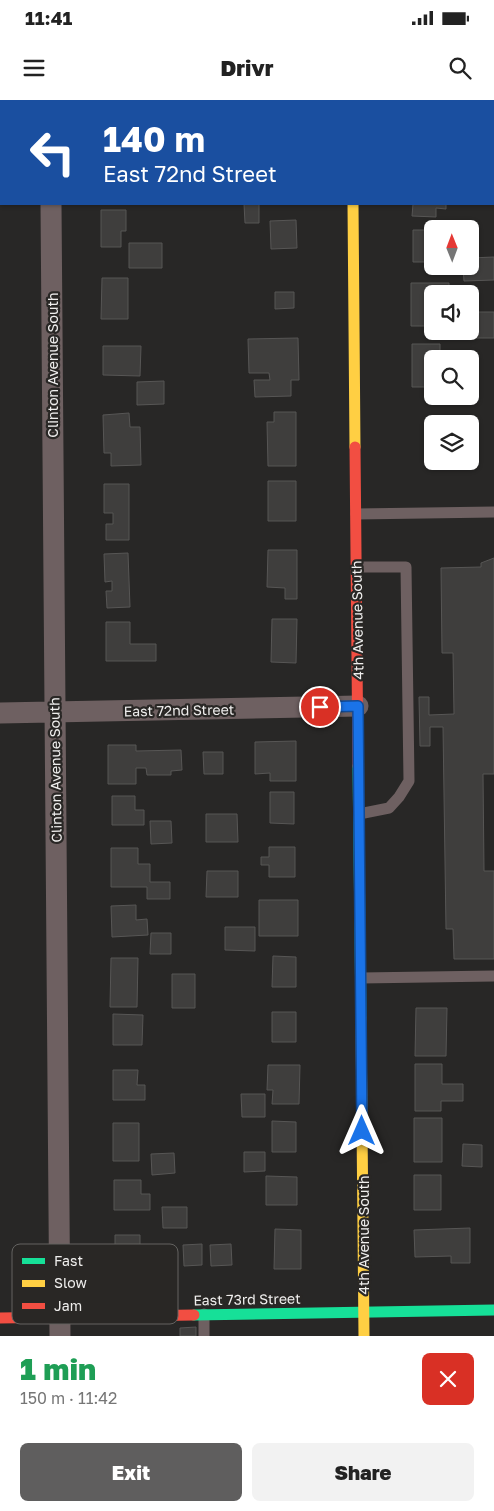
<!DOCTYPE html>
<meta charset="utf-8">
<style>
:root{--surface:#fff;--page:#f2f2f2;--text:#222;--muted:#767676;--accent:#5f5e5e}
body{margin:0;font-family:"Golos Text",sans-serif;background:var(--page);color:var(--text);height:100vh;display:flex;flex-direction:column;font-size:19px;white-space:nowrap}
*{box-sizing:border-box;margin:0}
p{font-size:16px;color:var(--muted)}
.icon{flex:none;width:28px;height:28px;fill:none;stroke:currentColor;stroke-width:2;stroke-linecap:round;stroke-linejoin:round}
.map{position:relative;height:1236px;overflow:hidden}
.details{display:flex;flex-direction:column;background:var(--surface);flex:1}
.details>*{flex:none}
.hud{position:absolute;left:0px;top:0px;width:495px;height:105px;box-shadow:0 1px 4px #0004;background:#1a4fa0;color:#fff;overflow:hidden}
.needle{width:32px;rotate:359deg}
.tools{position:absolute;left:424px;top:120px;display:grid;gap:10px}
.tools a{display:grid;place-items:center;width:55px;height:55px;border-radius:8px;background:var(--surface);box-shadow:0 1px 4px #0004;font-size:25px}
.pin{position:absolute;display:grid;place-items:center;width:42px;height:42px;color:#fff;margin:-21px;border:2px solid #fff;border-radius:50%;box-shadow:0 1px 5px #0007}
.me{position:absolute;width:55px;margin:-28px;rotate:0deg;stroke-linejoin:round;filter:drop-shadow(0 0 4px #0008)}
.turn{display:flex;align-items:center;gap:18px;height:105px;padding:0 20px;font-size:22px}
.turn .icon{width:65px;height:65px;stroke-width:2.5}
.turn b{display:block;font-size:35px;line-height:42px}
.round{display:grid;place-items:center;flex:none;width:52px;height:52px;border-radius:8px;background:var(--page)}
.headline{display:flex;align-items:center;justify-content:space-between;height:85px;padding:0 20px}
h1{font-size:30px;font-weight:800;line-height:38px;color:#1e9e55}
.action{display:flex;gap:10px;margin-top:auto;padding:10px 20px}
.action a{flex:1;height:58px;border-radius:8px;background:var(--accent);color:#fff;font-size:20px;font-weight:800;line-height:58px;text-align:center}
.action a+a{background:var(--page);color:var(--text)}
.status{display:flex;justify-content:space-between;align-items:center;height:35px;padding:0 25px;background:var(--surface);direction:ltr}
.status svg{height:14px;fill:currentColor}
header{display:flex;justify-content:space-between;align-items:center;height:65px;padding:0 20px;background:var(--surface);font-size:22px;font-weight:800}
.map>svg:first-child{display:block}
.building{fill:#3f3e3d;stroke:#575655}
.lines{fill:none;stroke-linecap:round;stroke-linejoin:round}
.lane{stroke:#6e6061;stroke-width:11}
.street{stroke:#6e6061;stroke-width:21}
.fast{stroke:#16e098;stroke-width:11}
.slow{stroke:#ffcf43;stroke-width:11}
.jam{stroke:#f24e42;stroke-width:11}
.route-casing{stroke:#114b97;stroke-width:12}
.route{stroke:#1a73e8;stroke-width:9}
.labels{text-anchor:middle;dominant-baseline:central;stroke-width:4.5;stroke-linejoin:round;paint-order:stroke}
.street-label{font-size:14px;fill:#efeeed;stroke:#292725}
.key{fill:#292725;stroke:#646361;stroke-width:1}
.key-label{font-size:14px;fill:#efeeed}
</style>
<div class="status"><b>11:41</b><svg viewBox="0 0 49 12"><path d="M0 12V9h3v3zM5 12V6h3v6zM10 12V3h3v9zM15 12V0h3v12zM26 1h20v11H26zM47 4h2v5h-2z"/></svg></div>
<header><svg class="icon" aria-label="menu" viewBox="0 0 24 24"><path d="M4 6h16M4 12h16M4 18h16"/></svg>Drivr<svg class="icon" aria-label="search" viewBox="0 0 24 24"><circle cx="10" cy="10" r="6"/><path d="M15 15l6 6"/></svg></header>
<div class="map">
<svg width="494" height="1236" viewBox="0 0 494 1236">
<rect width="100%" height="100%" fill="#282726"/>
<!-- building -->
<path class="building" d="M244 104H259V123H245Z
M413 104H446V109L436 108V117L412 116Z
M101 110H126V131H121V147H101Z
M296 120 297 148 271 149 270 121Z
M413 130H432V162H413Z
M129 143H162V168H129Z
M494 157V180L464 181 463 166H470V158Z
M102 178H128V219H101Z
M411 183H449V194H432V226H411Z
M275 192H294V208L275 209Z
M475 212H494V238H475Z
M298 238 299 280H291V296L255 297 254 280H270L269 273H249L248 239Z
M412 244H440V259H452H432V287H412Z
M103 246H141L140 276 103 275Z
M470 276H475V301H452V296H470Z
M164 281V304L137 305V282Z
M274 312H296V366H268L267 322H274Z
M129 313 130 327H140L141 365 111 366V353H104L103 315Z
M268 381H296V421H268Z
M104 384H129V440H106V424H113V413H104Z
M268 450H297V499H285V488L267 487Z
M128 453 130 507 107 508 106 491H112V481L105 482 104 454Z
M494 458V674H483L484 771H494V859H454L453 829H446L443 627H430V646H420L419 597H429V615L454 614 453 553H442L441 468 481 467V463Z
M272 519H297L296 563 271 562Z
M106 522H130V544H156V561H106Z
M296 641V681H270V673L255 674V642Z
M108 645H136V651L181 650 182 670 171 671V675H147L146 668H136V684H108Z
M203 652H223V674H204Z
M270 692H294V724L270 723Z
M112 696H135V710H144V725H112Z
M206 714H237L238 742H206Z
M150 721H171L172 743 151 744Z
M269 747H295V777H269V765H261V757H269Z
M111 748H138V764H150V782H170V799H147V787H111Z
M207 771H238V797H206Z
M259 800H298V836H259Z
M136 805V820L147 819 148 835 112 837 111 806Z
M225 827H255V851L225 850Z
M151 833H171V854H150Z
M273 856 296 857V887H272Z
M111 858H138L137 907H110Z
M172 874H195V908H172Z
M416 908H447L446 956H415Z
M272 912H296V942H272Z
M113 914 143 915 142 945H113Z
M415 964H442V984H463V1001H441V1011H415Z
M268 965H300L299 1004H272L273 990H267Z
M113 970H138L137 985H145V1000H113Z
M241 994H265V1017H242Z
M414 1018H442V1062H414Z
M272 1021 296 1022V1052H272Z
M113 1023H139V1061H113Z
M463 1044 482 1045V1067L462 1066Z
M244 1052H265V1071L244 1072Z
M174 1053 175 1073 152 1075 151 1054Z
M414 1075H441V1110H414Z
M266 1076 297 1077V1105H266Z
M114 1080H141V1094H150V1110H114Z
M162 1107H187V1128H163Z
M470 1128V1163H451V1156L415 1157 414 1130Z
M275 1129 301 1130V1169H274Z
M115 1135H140V1149H152V1164H115Z
M202 1144V1165L184 1166 183 1145Z
M231 1144 232 1165 211 1166 210 1145Z
M196 1227V1236H180V1228Z"/>
<g class="lines">
<!-- lane -->
<path class="lane" d="M356 414 494 412
M357 467H406L409 681 399 697 389 708 359 714
M361 878 494 876
M204 1214V1236"/>
<!-- street -->
<path class="street" d="M50 0V1
M352 0V1
M0 12H1
M51 104 60 1236
M0 613 358 606"/>
<!-- fast -->
<path class="fast" d="M358 666 361 918
M194 1215 494 1210"/>
<!-- slow -->
<path class="slow" d="M353 104 355 347
M361 918 364 1236"/>
<!-- jam -->
<path class="jam" d="M355 347 358 666
M0 1218 194 1215"/>
</g>
<g class="lines">
<defs>
<path id="route" d="M320 607 358 606 362 1031"/>
</defs>
<!-- route casing -->
<use href="#route" class="route-casing"/>
<!-- route -->
<use href="#route" class="route"/>
</g>
<g class="labels">
<!-- street labels -->
<g class="street-label">
<text transform="translate(52 265) rotate(-90)">Clinton Avenue South</text>
<text transform="translate(357 520) rotate(-91)">4th Avenue South</text>
<text transform="translate(179 610) rotate(-1)">East 72nd Street</text>
<text transform="translate(55 670) rotate(-91)">Clinton Avenue South</text>
<text transform="translate(363 1135) rotate(-90)">4th Avenue South</text>
<text transform="translate(247 1199) rotate(-1)">East 73rd Street</text>
</g>
</g>
<!-- legend -->
<rect x="12" y="1144" width="166" height="80" rx="8" class="key"/>
<rect x="22" y="1158" width="23" height="6" fill="#16e098"/>
<rect x="22" y="1180" width="23" height="7" fill="#ffcf43"/>
<rect x="22" y="1203" width="23" height="6" fill="#f24e42"/>
<g class="key-label">
<text x="54" y="1166">Fast</text>
<text x="54" y="1188">Slow</text>
<text x="54" y="1211">Jam</text>
</g>
</svg>
<div class="tools">
<a><svg class="needle" viewBox="-14 -14 28 28"><path d="M0-13l5 13h-10z" fill="#e53935"/><path d="M0 13l5-13h-10z" fill="#767676"/></svg></a>
<a><svg class="icon" aria-label="sound" viewBox="0 0 24 24"><path d="M4 9h4l5-4v14l-5-4H4zM17 9q2 3 0 6"/></svg></a>
<a><svg class="icon" aria-label="search" viewBox="0 0 24 24"><circle cx="10" cy="10" r="6"/><path d="M15 15l6 6"/></svg></a>
<a><svg class="icon" aria-label="layers" viewBox="0 0 24 24"><path d="M12 4l9 5-9 5-9-5zM3 14l9 5 9-5"/></svg></a>
</div>
<div class="pin" style="left:320px;top:607px;background:#d93025"><svg class="icon" aria-label="arrive" viewBox="0 0 24 24"><path d="M6 21V4h12l-3 4 3 4H6"/></svg></div>
<svg class="me" style="left:362px;top:1031px" viewBox="-20 -20 40 40"><path d="M0-17L14 15 0 8-14 15z" fill="#1a73e8" stroke="#fff" stroke-width="4"/></svg>
<div class="hud">
<div class="turn"><svg class="icon" aria-label="left" viewBox="0 0 24 24"><path d="M17 20v-9H6M10 6l-5 5 5 5"/></svg><div><b>140 m</b>East 72nd Street</div></div>
</div>
</div>
<section class="details">
<div class="headline"><div><h1>1 min</h1><p>150 m · 11:42</p></div><a class="round" style="background:#d93025;color:#fff"><svg class="icon" aria-label="close" viewBox="0 0 24 24"><path d="M6 6l12 12M18 6L6 18"/></svg></a></div>
<div class="action"><a>Exit</a><a>Share</a></div>
</section>
